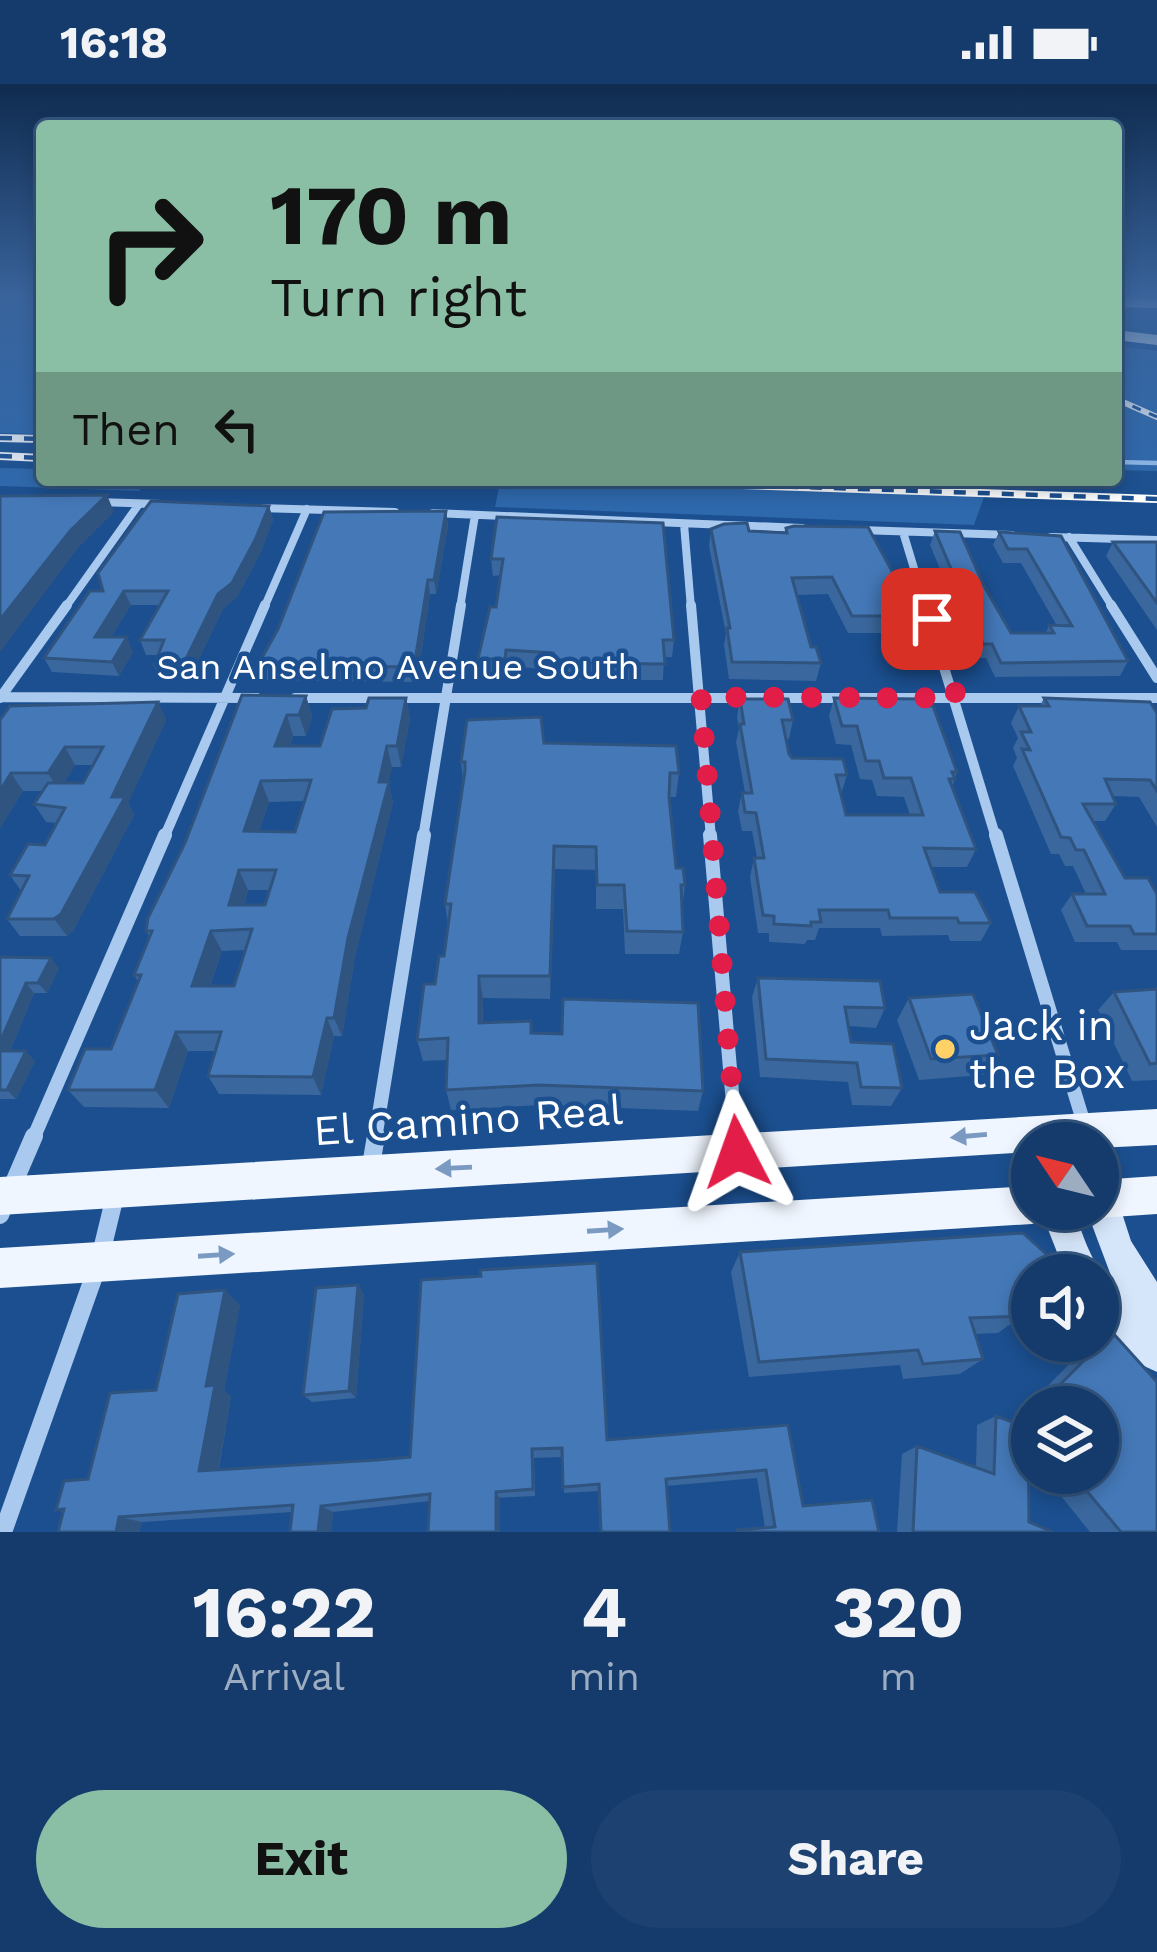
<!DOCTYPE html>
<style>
:root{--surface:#143b6b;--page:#1d4271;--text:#f1f3f6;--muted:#9dadc1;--line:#33557e;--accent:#8abfa5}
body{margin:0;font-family:"Work Sans",sans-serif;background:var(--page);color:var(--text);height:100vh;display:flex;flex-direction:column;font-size:45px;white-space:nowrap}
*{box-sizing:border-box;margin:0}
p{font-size:39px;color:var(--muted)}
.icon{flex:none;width:66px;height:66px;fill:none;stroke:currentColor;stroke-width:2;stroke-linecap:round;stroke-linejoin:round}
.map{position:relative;height:1448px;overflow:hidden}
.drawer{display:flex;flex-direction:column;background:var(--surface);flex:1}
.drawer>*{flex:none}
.hud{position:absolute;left:36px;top:36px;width:1086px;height:366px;border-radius:12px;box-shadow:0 6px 18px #0003,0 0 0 3px var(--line);background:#8abfa5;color:#111;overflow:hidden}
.needle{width:78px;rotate:305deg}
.fabs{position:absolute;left:1011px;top:1038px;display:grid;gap:24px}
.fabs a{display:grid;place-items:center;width:108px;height:108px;border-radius:50%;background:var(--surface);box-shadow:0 6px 18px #0003,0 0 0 3px var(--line);font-size:60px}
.pin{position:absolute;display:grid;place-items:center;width:102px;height:102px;color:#fff;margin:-51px;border-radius:24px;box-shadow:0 6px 18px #0006}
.me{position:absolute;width:132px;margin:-66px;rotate:356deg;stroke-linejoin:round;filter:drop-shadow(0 0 9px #0008)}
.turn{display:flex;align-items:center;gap:42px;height:252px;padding:0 36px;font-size:54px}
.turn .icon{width:156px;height:156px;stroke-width:2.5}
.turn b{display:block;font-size:84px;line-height:102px}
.then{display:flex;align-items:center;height:114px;padding:0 36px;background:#0003;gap:24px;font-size:45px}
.eta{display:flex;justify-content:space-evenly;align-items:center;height:204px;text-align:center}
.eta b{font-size:72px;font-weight:700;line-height:84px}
.primary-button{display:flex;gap:24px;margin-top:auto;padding:24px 36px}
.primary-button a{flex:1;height:138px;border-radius:72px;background:var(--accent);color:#111;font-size:48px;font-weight:700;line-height:138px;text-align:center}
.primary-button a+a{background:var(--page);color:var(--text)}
.status{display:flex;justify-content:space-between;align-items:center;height:84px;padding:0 60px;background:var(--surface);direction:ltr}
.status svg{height:33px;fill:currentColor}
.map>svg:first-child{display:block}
.green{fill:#2e69ad}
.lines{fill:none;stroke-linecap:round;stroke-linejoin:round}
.stream{stroke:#9cc4f0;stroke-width:4.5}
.minor-far3{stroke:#a9c9ee;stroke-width:8}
.minor-far2{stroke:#a9c9ee;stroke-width:10}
.minor-far1{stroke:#a9c9ee;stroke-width:14}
.minor{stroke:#a9c9ee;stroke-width:18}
.secondary{fill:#d6e6fa;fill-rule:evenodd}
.primary{fill:#f0f6ff;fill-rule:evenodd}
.motorway{fill:#fff;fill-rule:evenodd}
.rail-far1-casing{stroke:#fff;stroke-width:6}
.rail-casing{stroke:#fff;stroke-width:8}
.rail-far1{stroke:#1b4f8f;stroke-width:3;stroke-dasharray:9;stroke-linecap:butt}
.rail{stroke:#1b4f8f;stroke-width:4.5;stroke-dasharray:12;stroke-linecap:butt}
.wall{fill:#3a679d;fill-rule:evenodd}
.shaded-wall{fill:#305480}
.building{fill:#4478b7;stroke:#305480;stroke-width:3;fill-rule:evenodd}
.oneway{fill:#7b9ac1}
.route{stroke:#e11d48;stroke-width:21;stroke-dasharray:0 37.8}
.poi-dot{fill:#ffd166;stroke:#1b4f8f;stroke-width:4.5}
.labels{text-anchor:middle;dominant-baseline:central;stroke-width:9;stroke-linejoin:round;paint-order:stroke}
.street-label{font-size:36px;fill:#fff;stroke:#1b4f8f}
.near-poi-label{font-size:42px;fill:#fff;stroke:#1b4f8f;text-anchor:start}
.near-street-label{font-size:42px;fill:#fff;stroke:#1b4f8f}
</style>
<div class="status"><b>16:18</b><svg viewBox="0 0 49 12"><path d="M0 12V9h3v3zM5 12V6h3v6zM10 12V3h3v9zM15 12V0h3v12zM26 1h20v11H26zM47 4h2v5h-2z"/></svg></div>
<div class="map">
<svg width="1157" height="1448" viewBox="0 0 1157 1448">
<rect width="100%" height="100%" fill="#1b4f8f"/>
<!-- green -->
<path class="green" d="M0 213H42V350L0 349Z
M1116 262 1157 267V387L1116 386Z
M0 384 42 385V396H136L140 407 0 402Z
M514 396H990L974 441 495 423 500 399Z"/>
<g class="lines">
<!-- stream -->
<path class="stream" d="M1116 378 1157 379"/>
<!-- minor-far3 -->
<path class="minor-far3" d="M97 418 161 420
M259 424 395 428
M433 429 802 444
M684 440 691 524
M859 446 1012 451
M903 448 926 524
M1051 453 1157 456
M1069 453 1113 524
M65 524 139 420
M264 524 307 425
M460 524 475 431"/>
<!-- minor-far2 -->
<path class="minor-far2" d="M691 521 711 754
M925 521 996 754
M1111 521 1157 594
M0 613 257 614
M0 614 67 521
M295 614H1157
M164 754 265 521
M423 754 461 521"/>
<!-- minor-far1 -->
<path class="minor-far1" d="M710 751 736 1055
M996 751 1085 1043
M33 1055 165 751
M375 1055 424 751"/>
<!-- minor -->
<path class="minor" d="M736 1052 737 1066
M370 1087 376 1052
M0 1131 34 1052
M3 1448 99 1178 115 1112"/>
<!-- secondary -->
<path class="secondary" d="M1098 1087 1110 1092 1131 1157 1157 1198V1288L1144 1282 1098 1234V1191H1066L1040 1125H1074C1082 1148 1092 1185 1113 1197L1086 1125H1098Z"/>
<!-- primary -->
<path class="primary" d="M1157 1025V1061L1098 1064V1059H1032V1068L0 1131V1093Z
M1157 1092V1130L1098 1134 1084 1129 1083 1125H1098V1096Z
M1032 1102V1125H1050L1046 1135 1032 1140 0 1204V1164Z"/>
<!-- motorway -->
<path class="motorway" d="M1116 213 1157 214V224L1116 223Z
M1116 246 1157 251V261L1116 256Z"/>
<defs>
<path id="rail-far1" d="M1116 315 1157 333"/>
<path id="rail" d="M0 354 42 355
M0 372 42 374
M594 396 1157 415"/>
</defs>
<!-- rail-far1 casing -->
<use href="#rail-far1" class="rail-far1-casing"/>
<!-- rail casing -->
<use href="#rail" class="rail-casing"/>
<!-- rail-far1 -->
<use href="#rail-far1" class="rail-far1"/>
<!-- rail -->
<use href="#rail" class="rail"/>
</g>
<!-- wall -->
<path class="wall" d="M269 422 273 436 260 470 237 513 223 525 189 595H160L154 581 158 571H146L140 556 160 521H131L111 553 133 568 119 592 52 588 44 574 103 507Z
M446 427 448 442 436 510H430L417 598 263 596 258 581Z
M497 433 674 556 672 573H664L663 596H576L556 592 554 586 507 582 506 592H480L478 575 496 523 501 491 493 492 491 475Z
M786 444 905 532 899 549H848L828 510 797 511 811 563 821 579 816 597 729 595 724 561 726 550 709 462 711 445 785 449Z
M935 447 984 502 1011 549H1046L1049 541 1057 542 1021 479H1003L993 461 999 448 1061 452 1128 577 1120 592 995 593 986 574H977L930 461Z
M1113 458H1157V546L1106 472Z
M242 611 306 612 312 633 306 652H293L290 662H320L366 624 406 614 410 635 401 683H392L388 698 393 718 355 873 342 952H334L321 1011 219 1010 208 992 216 967H188L169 1024 84 1023 68 1006 111 965 138 897 134 891 150 853 146 847 185 759ZM305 717 295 748 259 747 269 718ZM248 806H269L265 821H244ZM246 866 234 902H210L222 867Z
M834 614 957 688 952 703 976 765 967 783H931L940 808 991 839 981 857H950L948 851 882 852 880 844H819L815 856H807L805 860 769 858V849H758L750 793 754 774H757L752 747H742L738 727 742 709H745L736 658 739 645 737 633 740 615 793 636 789 655H786L789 670 792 674 847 691 841 710 846 731H910L904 713 877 712 872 696 860 695 851 661 836 660 829 632Z
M1044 614 1157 629V743L1139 713 1113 712 1116 720 1105 737H1093L1125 794 1157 810V866H1121L1117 858H1075L1061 826 1072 810H1086L1073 782H1065L1059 770H1051L1013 682 1017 674 1013 664 1018 654 1011 639 1019 622H1040Z
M158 618 166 636 128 719 134 731 73 847 67 852H20L7 835 21 807 10 791 45 761 57 739 46 738 34 720 43 707H23L0 744V636ZM75 681H93L83 699H64Z
M544 659 679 689 676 713H669L676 784 685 801 682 825 683 848 679 870H625L623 825H596V786L555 785 550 915 483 914V939L532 949 703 1007 698 1027 540 1021 451 1026 446 1006 447 976 423 977 417 956 444 872 448 840 445 820 463 697 461 678Z
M0 873 59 884 47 909H34L10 967 35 977 16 1015H0Z
M758 894 885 924 876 944 849 942 851 958 902 1004 891 1022 852 1021 848 998 760 993 752 913Z
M1157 905V996L1132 997 1098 926 1114 908Z
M909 914 998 971 983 991 919 996 897 936Z
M740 1168 1022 1232 998 1249 975 1250 983 1275 960 1290 903 1295 900 1281 749 1293 731 1188Z
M358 1201 364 1211 356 1314 312 1318 303 1311Z
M240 1221 224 1307 231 1312 219 1385 377 1376 788 1341 803 1422 879 1448H734L765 1444 757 1394 666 1402 670 1448H600L598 1407 564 1409 562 1373 534 1374 535 1412 430 1417 333 1428 331 1448H290L292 1428 142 1438 139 1448H58L63 1428 56 1426 88 1395 156 1306Z
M1112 1248 1157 1448H1090L1061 1412 1079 1393 1076 1389H1098V1323H1032V1336L1024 1326 1088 1261Z
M996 1332 1029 1438 1053 1448H897L902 1370 917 1362 976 1384 977 1341Z"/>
<!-- shaded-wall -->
<path class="shaded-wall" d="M107 411 114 428 78 464 0 568V536L70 447Z
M269 422 273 436 260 470 237 513 223 525 189 595 183 581 218 510Z
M446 427 448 442 436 510 434 496Z
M428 496 430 510 417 598 414 583Z
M124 507 131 521 102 568 95 553Z
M127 553 133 568 119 592 112 578Z
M306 612 312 633 306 652 299 631Z
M406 614 410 635 401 683 397 662Z
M158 618 166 636 128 719 134 731 73 847 67 852 54 835Z
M287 631 293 652 283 683 275 662Z
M387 662 392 683 386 709 389 698 393 718 355 873 342 952 334 934 348 854Z
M65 663 75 681 59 707 48 689Z
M11 689 23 707 0 744V707Z
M261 697 269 718 252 767 244 747Z
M554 762 555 785 550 915V892Z
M239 786 248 806 238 841 229 821Z
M211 847 222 867 203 921 192 902Z
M51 874 59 884 47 909 38 899Z
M479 892 483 914 482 961 479 939Z
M26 899 34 909 6 976 0 971V958Z
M327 934 334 952 321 1011 313 993Z
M176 948 188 967 169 1024 155 1006Z
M26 967 35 977 16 1015 7 1006Z
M358 1201 364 1211 356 1314 349 1307Z
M225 1206 240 1221 224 1307 231 1312 217 1394 199 1387 206 1302Z
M496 1408 500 1415V1448H496Z
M321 1422 333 1428 331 1448H318Z
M119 1433 142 1438 139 1448H116Z"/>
<!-- building -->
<path class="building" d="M107 411 70 447 0 536V412Z
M151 417 269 422 255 456 232 499 218 510 183 581H154L164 556H140L168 507H124L95 553H127L112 578 44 574 90 507H103L98 489Z
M446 427 434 496H428L414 583 258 581 278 545 324 428Z
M497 433 663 439 674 556H663L665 580 576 579 556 575 553 569 506 566 505 575H478L490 523H496L503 475H491Z
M747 439 749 447 787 449 786 444 794 442 868 443 894 491 905 532H852L832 493 792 494 811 563H816L821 579 732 578 727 544H730L711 445 724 440Z
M935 447 960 448 984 502 1011 549H1054L1049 541 1072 542 1027 465H1008L999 448 1061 452 1128 577 1001 579 992 560H983Z
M1113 458H1157V519Z
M242 611 306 612 299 631H287L275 662H320L332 625 366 624 369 614H406L397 662H387L379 698H389L348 854 334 934H327L313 993 208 992 221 948H176L155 1006H68L85 965H111L141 891H134L152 847H146L148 834 185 759ZM311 696 295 748 244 747 261 697ZM239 786H276L265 821H229ZM252 845 234 902H192L211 847Z
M834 614 922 615 924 622H933L957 688H952L955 695H949L976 765 924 764 940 808H975L991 839H959L957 834H890L888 826H819L821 838H811V842L774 840V832L763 831 754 774H764L756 729 745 728 742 709H752L740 640H744L740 615H788L793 636H782L789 670 792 674 843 675 847 691H836L846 731H923L911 694H884L879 677H866L857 642H842Z
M1044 614 1150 618 1157 629V707L1150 696 1105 695 1116 720H1083L1125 794H1148L1157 810V850H1134L1130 842H1087L1072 810H1105L1084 766H1076L1070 754 1061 753 1022 665 1030 666 1021 648H1031L1019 622H1049Z
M158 618 112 713H125L61 830 54 835H7L29 792 10 791 28 760 45 761 65 724 34 720 48 699H83L103 663H65L48 689H11L0 707V636L10 622Z
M541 633 544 659 676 662 679 689H670L669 713 676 784H683L685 801H681L683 848 627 847 624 801H597L596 763 554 762 550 892H479V939L531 937V949L562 950 563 915 698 919 703 1007 538 1001 446 1006 448 954 417 956 424 900H435L439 872H444L451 820H445L465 687V678H461L467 636Z
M0 873 51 874 38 899H26L0 958Z
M758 894 880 897 885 924 845 923 851 958 893 960 902 1004 861 1003 857 979 766 975Z
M1157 905V979L1150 980 1114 908Z
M973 910 998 971 931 975 909 914Z
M0 967H26L7 1006H0Z
M1023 1149 1065 1187 1061 1191H1032V1221L1022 1232 970 1234 983 1275 923 1280 918 1266 759 1278 740 1168Z
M597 1179 607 1356 788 1341 803 1422 872 1416 879 1448H737V1446L775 1443 766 1386 666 1395 670 1448H601L599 1400 563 1403 562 1364 532 1365 533 1405 496 1408V1448H428L430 1410 321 1422 318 1448H290L293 1421 119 1433 116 1448H58L64 1425 56 1426 64 1397 88 1395 110 1309 156 1306 178 1210 225 1206 206 1302 215 1301 199 1387 377 1376 410 1373 421 1196 481 1192 480 1186Z
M358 1201 349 1307 303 1311 316 1204Z
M1112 1248 1157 1298V1448H1121L1085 1405 1104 1385 1098 1378V1323H1051L1045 1316Z
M996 1332 1028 1344 1029 1438 1053 1448H913L917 1362 994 1390Z"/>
<!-- one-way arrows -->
<defs><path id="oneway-solid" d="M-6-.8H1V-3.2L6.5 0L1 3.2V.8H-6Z" transform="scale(3)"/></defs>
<g class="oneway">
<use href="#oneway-solid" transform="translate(969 1052) rotate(175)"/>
<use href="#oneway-solid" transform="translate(454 1084) rotate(177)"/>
<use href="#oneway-solid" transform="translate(605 1146) rotate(-4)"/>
<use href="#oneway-solid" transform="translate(216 1171) rotate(-4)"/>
</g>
<!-- sky -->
<linearGradient id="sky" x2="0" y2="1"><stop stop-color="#0f2b4f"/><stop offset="0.51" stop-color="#39639b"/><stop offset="1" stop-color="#39639b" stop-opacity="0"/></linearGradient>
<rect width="1157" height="416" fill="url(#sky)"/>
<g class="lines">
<!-- route -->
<path class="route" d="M737 1068 701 613 957 614 932 535"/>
</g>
<!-- markers -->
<circle class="poi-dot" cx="945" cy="965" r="12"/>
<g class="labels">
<!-- street labels -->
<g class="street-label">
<text x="398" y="583">San Anselmo Avenue South</text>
</g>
<!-- near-poi labels -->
<g class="near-poi-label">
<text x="969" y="941">Jack in<tspan x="969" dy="48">the Box</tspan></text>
</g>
<!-- near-street labels -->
<g class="near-street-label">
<text transform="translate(468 1036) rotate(-4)">El Camino Real</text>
</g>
</g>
</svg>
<div class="fabs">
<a><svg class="needle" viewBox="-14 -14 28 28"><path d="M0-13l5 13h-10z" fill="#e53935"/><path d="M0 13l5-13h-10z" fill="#9dadc1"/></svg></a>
<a><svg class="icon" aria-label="sound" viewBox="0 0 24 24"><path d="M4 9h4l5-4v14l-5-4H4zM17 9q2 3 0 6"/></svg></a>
<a><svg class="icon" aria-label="layers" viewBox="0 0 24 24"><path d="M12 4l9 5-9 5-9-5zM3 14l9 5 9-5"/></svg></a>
</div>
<div class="pin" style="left:932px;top:535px;background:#d93025"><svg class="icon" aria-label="arrive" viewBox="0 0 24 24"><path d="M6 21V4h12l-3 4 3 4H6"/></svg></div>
<svg class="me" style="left:737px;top:1068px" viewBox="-20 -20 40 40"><path d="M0-17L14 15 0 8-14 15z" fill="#e11d48" stroke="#fff" stroke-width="4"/></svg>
<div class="hud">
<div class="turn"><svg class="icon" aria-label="right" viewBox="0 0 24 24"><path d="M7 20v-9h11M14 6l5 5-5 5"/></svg><div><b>170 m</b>Turn right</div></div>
<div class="then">Then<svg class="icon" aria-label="left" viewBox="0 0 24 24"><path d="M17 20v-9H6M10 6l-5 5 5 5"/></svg></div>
</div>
</div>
<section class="drawer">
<div class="eta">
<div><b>16:22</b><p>Arrival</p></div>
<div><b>4</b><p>min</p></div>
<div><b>320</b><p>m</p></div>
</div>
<div class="primary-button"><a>Exit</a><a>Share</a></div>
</section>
